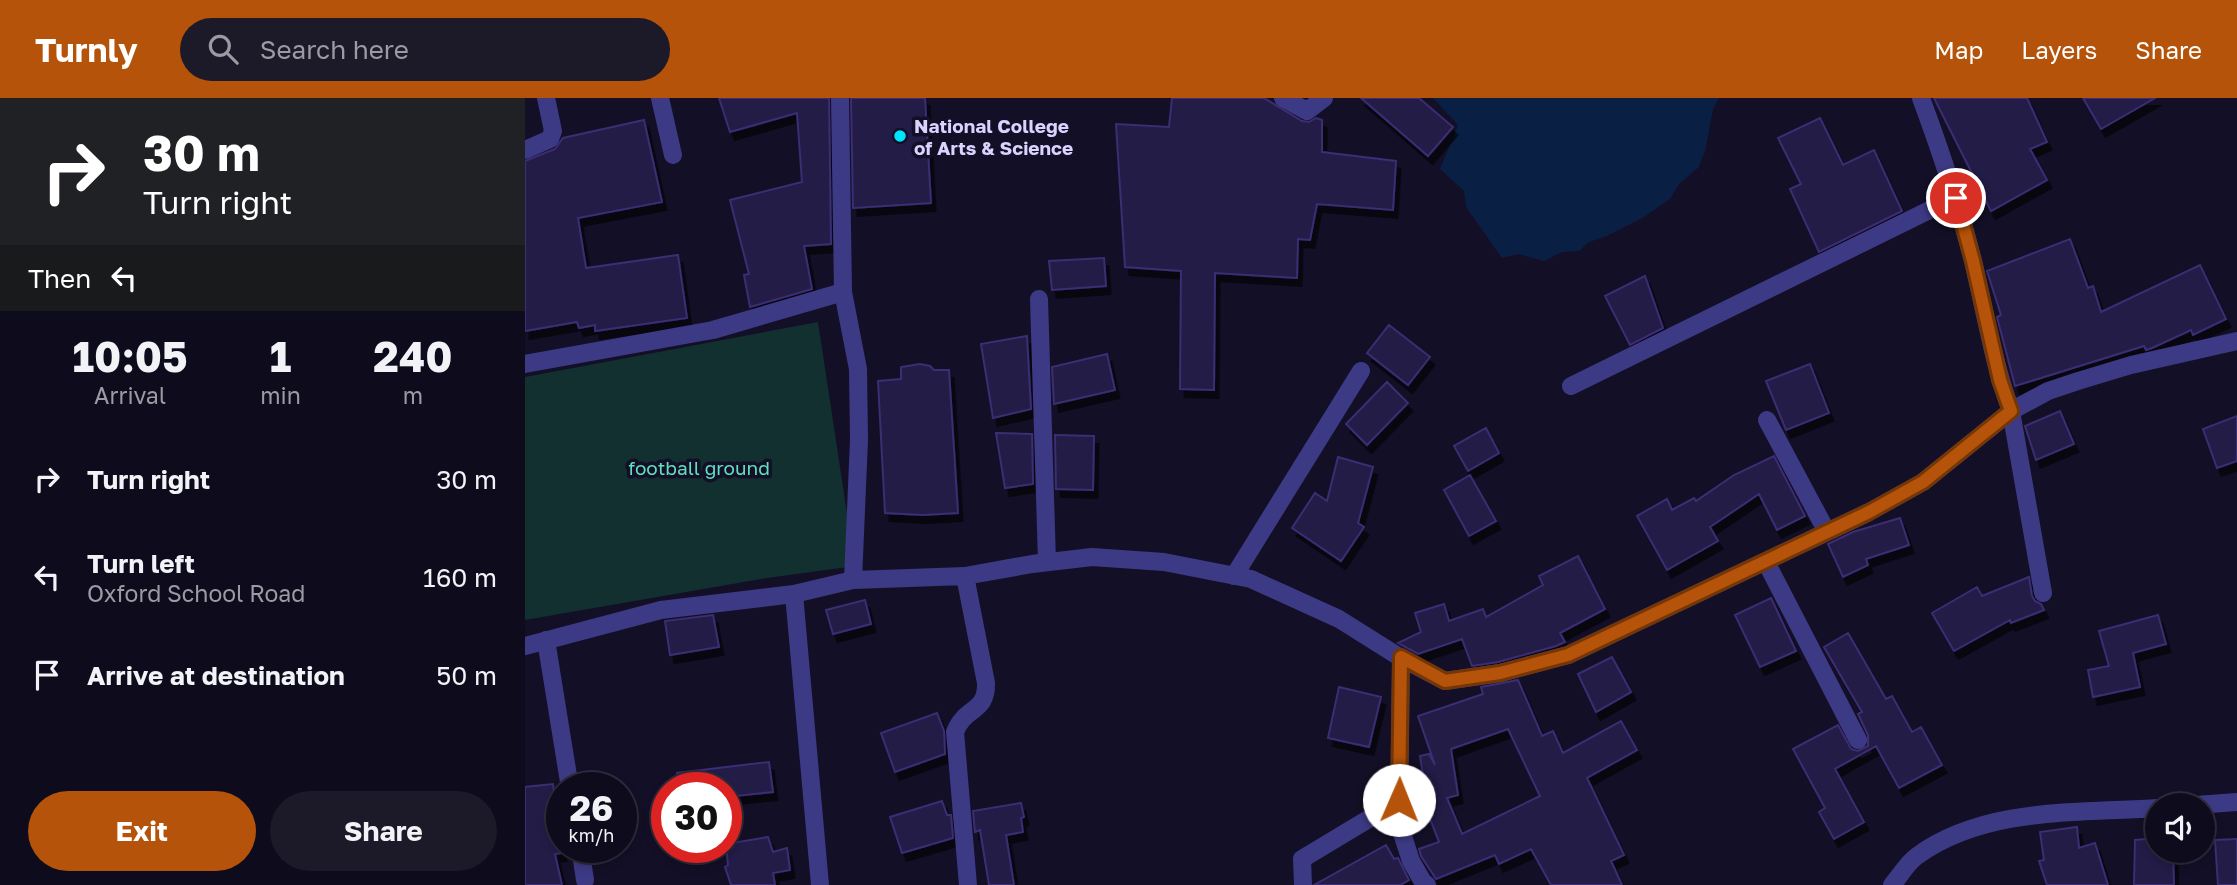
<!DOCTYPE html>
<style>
:root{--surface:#0e0b1c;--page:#1c1929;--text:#f1f3f6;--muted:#9b9ba3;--line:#2e2b3b;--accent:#b45309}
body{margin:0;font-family:"Golos Text",sans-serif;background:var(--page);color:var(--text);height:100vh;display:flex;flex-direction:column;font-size:26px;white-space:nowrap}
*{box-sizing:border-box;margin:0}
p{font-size:23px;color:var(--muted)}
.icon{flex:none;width:38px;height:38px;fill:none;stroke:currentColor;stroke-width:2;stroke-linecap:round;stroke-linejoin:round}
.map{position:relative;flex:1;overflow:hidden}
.drawer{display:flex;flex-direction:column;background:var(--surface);width:525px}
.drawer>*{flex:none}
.top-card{background:#202124;color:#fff;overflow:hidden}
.fabs{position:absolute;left:1620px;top:695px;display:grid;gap:14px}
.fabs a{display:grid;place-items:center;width:70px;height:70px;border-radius:50%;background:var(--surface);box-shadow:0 4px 10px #0003,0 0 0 2px var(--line);font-size:35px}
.speed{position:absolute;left:21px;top:674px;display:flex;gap:14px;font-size:35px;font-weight:700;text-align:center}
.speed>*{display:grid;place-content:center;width:91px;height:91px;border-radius:50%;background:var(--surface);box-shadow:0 4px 10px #0003,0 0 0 2px var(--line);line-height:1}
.speed small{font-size:18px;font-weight:400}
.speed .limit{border:10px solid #d22;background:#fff;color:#111}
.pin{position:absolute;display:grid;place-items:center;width:60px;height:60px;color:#fff;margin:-30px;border:4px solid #fff;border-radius:50%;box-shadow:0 2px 7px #0007}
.me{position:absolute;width:77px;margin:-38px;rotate:1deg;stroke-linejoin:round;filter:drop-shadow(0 0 5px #0008)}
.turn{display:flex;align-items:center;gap:24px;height:147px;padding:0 28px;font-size:32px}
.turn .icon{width:91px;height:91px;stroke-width:2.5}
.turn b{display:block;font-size:49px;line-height:60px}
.then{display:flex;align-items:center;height:66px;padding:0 28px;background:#0003;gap:14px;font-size:26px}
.eta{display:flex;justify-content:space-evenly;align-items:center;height:119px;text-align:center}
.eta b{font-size:42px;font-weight:700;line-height:49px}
.primary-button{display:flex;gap:14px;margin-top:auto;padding:14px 28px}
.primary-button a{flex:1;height:80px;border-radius:42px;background:var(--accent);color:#fff;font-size:28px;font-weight:700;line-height:80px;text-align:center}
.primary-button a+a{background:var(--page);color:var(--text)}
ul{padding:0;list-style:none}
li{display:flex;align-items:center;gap:21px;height:98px;padding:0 28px}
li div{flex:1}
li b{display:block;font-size:26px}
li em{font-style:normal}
header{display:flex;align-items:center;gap:42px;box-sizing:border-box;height:98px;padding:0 35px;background:var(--accent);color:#fff}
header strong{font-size:33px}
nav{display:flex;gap:38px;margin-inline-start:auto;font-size:24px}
.search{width:490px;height:63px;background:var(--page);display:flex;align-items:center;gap:18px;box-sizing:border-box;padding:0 24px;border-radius:38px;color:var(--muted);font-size:26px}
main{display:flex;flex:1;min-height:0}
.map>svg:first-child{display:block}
.green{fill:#12302f}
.water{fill:#0a1f44}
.building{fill:#241b47;stroke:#3b2d73;stroke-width:2;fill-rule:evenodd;filter:url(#shadow)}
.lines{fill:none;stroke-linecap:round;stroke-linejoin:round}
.minor{stroke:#3d3a85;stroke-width:18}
.route-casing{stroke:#753606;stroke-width:18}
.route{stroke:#b45309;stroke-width:12}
.poi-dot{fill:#00e5ff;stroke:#130f26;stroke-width:2.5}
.labels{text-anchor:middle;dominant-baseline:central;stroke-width:7;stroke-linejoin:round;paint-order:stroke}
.poi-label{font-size:19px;font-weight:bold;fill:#d9d4ff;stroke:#130f26;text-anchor:start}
.park-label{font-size:19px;fill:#5fe0c0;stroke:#130f26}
</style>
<header>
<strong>Turnly</strong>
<div class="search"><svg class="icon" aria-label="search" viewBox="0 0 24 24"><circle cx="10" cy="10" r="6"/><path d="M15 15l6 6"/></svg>Search here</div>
<nav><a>Map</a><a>Layers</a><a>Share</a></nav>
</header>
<main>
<section class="drawer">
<div class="top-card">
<div class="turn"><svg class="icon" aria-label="right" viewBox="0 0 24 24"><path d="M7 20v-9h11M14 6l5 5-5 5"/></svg><div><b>30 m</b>Turn right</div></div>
<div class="then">Then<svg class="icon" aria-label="left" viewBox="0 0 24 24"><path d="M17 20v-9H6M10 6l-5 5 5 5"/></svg></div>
</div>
<div class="eta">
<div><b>10:05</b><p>Arrival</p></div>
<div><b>1</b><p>min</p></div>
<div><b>240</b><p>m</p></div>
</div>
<ul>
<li><svg class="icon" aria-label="right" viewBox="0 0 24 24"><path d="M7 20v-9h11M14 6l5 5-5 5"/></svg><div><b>Turn right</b></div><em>30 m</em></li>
<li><svg class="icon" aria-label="left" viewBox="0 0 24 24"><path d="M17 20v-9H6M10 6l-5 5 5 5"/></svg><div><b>Turn left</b><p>Oxford School Road</p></div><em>160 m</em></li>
<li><svg class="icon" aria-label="arrive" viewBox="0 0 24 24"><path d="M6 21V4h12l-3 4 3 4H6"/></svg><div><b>Arrive at destination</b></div><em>50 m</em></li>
</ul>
<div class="primary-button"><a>Exit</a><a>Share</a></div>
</section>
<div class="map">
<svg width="1712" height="787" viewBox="0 0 1712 787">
<defs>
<filter id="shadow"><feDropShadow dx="4.5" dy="8" stdDeviation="0" flood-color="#0009"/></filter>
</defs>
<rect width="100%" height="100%" fill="#130f26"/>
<!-- green -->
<path class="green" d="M293 224 330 468 242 480 0 522V279Z"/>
<!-- water -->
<path class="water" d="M908 0H1194L1188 11 1180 54 1173 70 1154 86 1145 101 1119 119 1082 138 1064 144 1054 153 1037 154 1019 163 994 156 977 160 941 109 939 93 915 71 933 27Z"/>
<!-- building -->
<path class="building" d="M194 0H304L306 146 279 148 287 191 225 209 219 177 224 176 205 102 277 84 272 15 205 34Z
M326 0H400L406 105 328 110Z
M647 0H739L777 23 784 24 791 20 797 22V54L871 63 868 112 792 106 785 142 773 141 772 180 690 175 689 292 655 291 656 173 600 169 591 26 644 29Z
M836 0H894L928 29 903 58Z
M1409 0H1502L1522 44 1505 51 1522 82 1466 113Z
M1558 0H1630L1576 31Z
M1295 20 1318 67 1349 52 1377 113 1294 154 1265 91 1276 86 1253 40Z
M119 22 137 104 53 120 61 170 153 157 162 220 70 233V227L54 230 52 224 0 233V63L30 51 38 40Z
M1545 141 1563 190 1568 188 1576 214 1675 167 1701 221 1668 237 1666 232 1627 250 1621 252 1619 248 1490 288 1472 219 1476 217 1462 173Z
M579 160 581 188 527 192 524 163Z
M1120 178 1138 230 1105 247 1080 198Z
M864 227 905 259 883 287 842 255Z
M502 238 506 311 468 320 456 246Z
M582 256 590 292 529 306 527 269Z
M395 266 405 268 409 272H424L433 415 398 417 360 415 353 283 376 281V269Z
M1285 266 1304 315 1261 332 1241 283Z
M862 284 883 305 842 347 821 326Z
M1535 313 1549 346 1511 362 1500 328Z
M1712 318V363L1692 370 1678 331Z
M961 330 974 355 943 373 929 348Z
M471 335 507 336 508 386 480 390Z
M530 337 569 338 568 392 531 391Z
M1249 358 1280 418 1252 432 1234 396 1185 429 1193 443 1142 472 1112 418 1142 401 1147 412 1169 400 1171 403 1209 377Z
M813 359 848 369 833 425 839 429 816 463 767 430 790 395 802 403Z
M945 377 971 423 944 438 919 392Z
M1375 420 1384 447 1341 461 1343 467 1318 479 1303 446 1328 434Z
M1053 458 1080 511 1035 535 1040 544 1031 548 973 564 947 568 937 541 893 556 873 545 896 534 890 515 919 506 924 523 958 511 961 519 1018 487 1014 478Z
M1504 479 1507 498 1510 503 1516 506 1519 512 1486 525 1485 522 1429 553 1407 515 1452 489 1457 498Z
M1246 500 1271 553 1235 569 1210 517Z
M340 502 346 526 308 536 301 512Z
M188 517 194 549 145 557 140 523Z
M1633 517 1641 546 1608 555 1615 589 1568 599 1563 572 1584 568 1574 533Z
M1323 535 1361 601 1367 598 1387 634 1396 629 1417 667 1374 690 1351 648 1310 671 1339 724 1309 741 1294 714 1300 710 1268 651 1313 627 1326 651 1333 653 1343 648V637L1333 616 1337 614 1299 549Z
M1087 559 1106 594 1071 614 1053 576Z
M993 582 1017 638 1028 633 1038 655 1096 623 1112 652 1062 680 1099 757 1086 763 1097 787H1026L1006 751 974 766 970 757 911 781 896 758 894 751 914 744 898 703 902 701 895 658 904 656 910 667 893 618 958 596 956 589ZM983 631 1015 698 937 736 922 700 933 697 926 651Z
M814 589 856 599 844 649 803 640Z
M412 615 419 633 420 656 370 674 356 635Z
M244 664 248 694 201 699V690H153L152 675Z
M28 686 31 713 37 712V755L30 756 37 787H0V689Z
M417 703 422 717H426L428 740 377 755 365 719Z
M496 705 499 719 496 720 498 734 481 737 489 787H464L455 732 450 734 448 713Z
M1552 729 1554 750 1570 745 1583 787H1522L1514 763 1519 762 1515 734Z
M243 739 248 754 262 750 265 772 248 775 250 787H206L200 769 203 767 201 746Z
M1633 740V752H1648L1649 787H1609L1610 742Z
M1712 741V787H1693L1690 742Z
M861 747 869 761 873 760 884 782 875 787H789Z"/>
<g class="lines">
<!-- minor -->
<path class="minor" d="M135 0 148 57
M315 0 318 194 333 271 334 342 328 482
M758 0 782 13 799 0
M1396 0C1416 54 1434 108 1448 163 1460 213 1468 264 1486 313L1523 293 1553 283 1606 267 1712 243
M0 52 25 41 28 33 21 0
M514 201 522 464
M0 266 188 232 318 194
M1046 288 1431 99
M1242 322 1302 434
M1241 464 1333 642
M440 478 461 585C462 615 440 608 430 634L443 787
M709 478 836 273
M269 496 295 787
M21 542 45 690
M0 548 136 512 269 496 328 482 440 478 507 466 567 459 639 464 726 481 814 521 876 560 920 583 975 575 1043 557 1344 414 1398 384 1486 313 1518 495
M876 560 874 726 886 763 898 784 902 787
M1671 707 1712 704
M55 749 60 782
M778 787 777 761 875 702
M1367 787C1375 778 1382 765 1392 758 1459 709 1553 715 1633 710"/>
</g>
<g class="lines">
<defs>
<path id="route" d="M874 702 876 559 920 583 975 575 1043 557 1344 414 1398 384 1486 313 1475 282 1448 163 1431 100"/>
</defs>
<!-- route casing -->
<use href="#route" class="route-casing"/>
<!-- route -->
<use href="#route" class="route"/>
</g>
<!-- markers -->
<circle class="poi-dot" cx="375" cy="38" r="7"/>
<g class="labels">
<!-- poi labels -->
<g class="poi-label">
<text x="389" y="27">National College<tspan x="389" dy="22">of Arts &amp; Science</tspan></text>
</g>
<!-- park labels -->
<g class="park-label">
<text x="174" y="369">football ground</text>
</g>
</g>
</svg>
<div class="fabs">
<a><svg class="icon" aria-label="sound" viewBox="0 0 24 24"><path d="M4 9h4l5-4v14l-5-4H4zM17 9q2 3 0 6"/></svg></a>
</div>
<div class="speed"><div>26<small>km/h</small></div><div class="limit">30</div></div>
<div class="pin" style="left:1431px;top:100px;background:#d93025"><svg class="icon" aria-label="arrive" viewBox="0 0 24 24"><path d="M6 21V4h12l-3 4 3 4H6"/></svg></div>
<svg class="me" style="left:874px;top:702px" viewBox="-20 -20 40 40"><circle r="19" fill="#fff"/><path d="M0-13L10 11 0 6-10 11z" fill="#b45309"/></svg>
</div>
</main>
